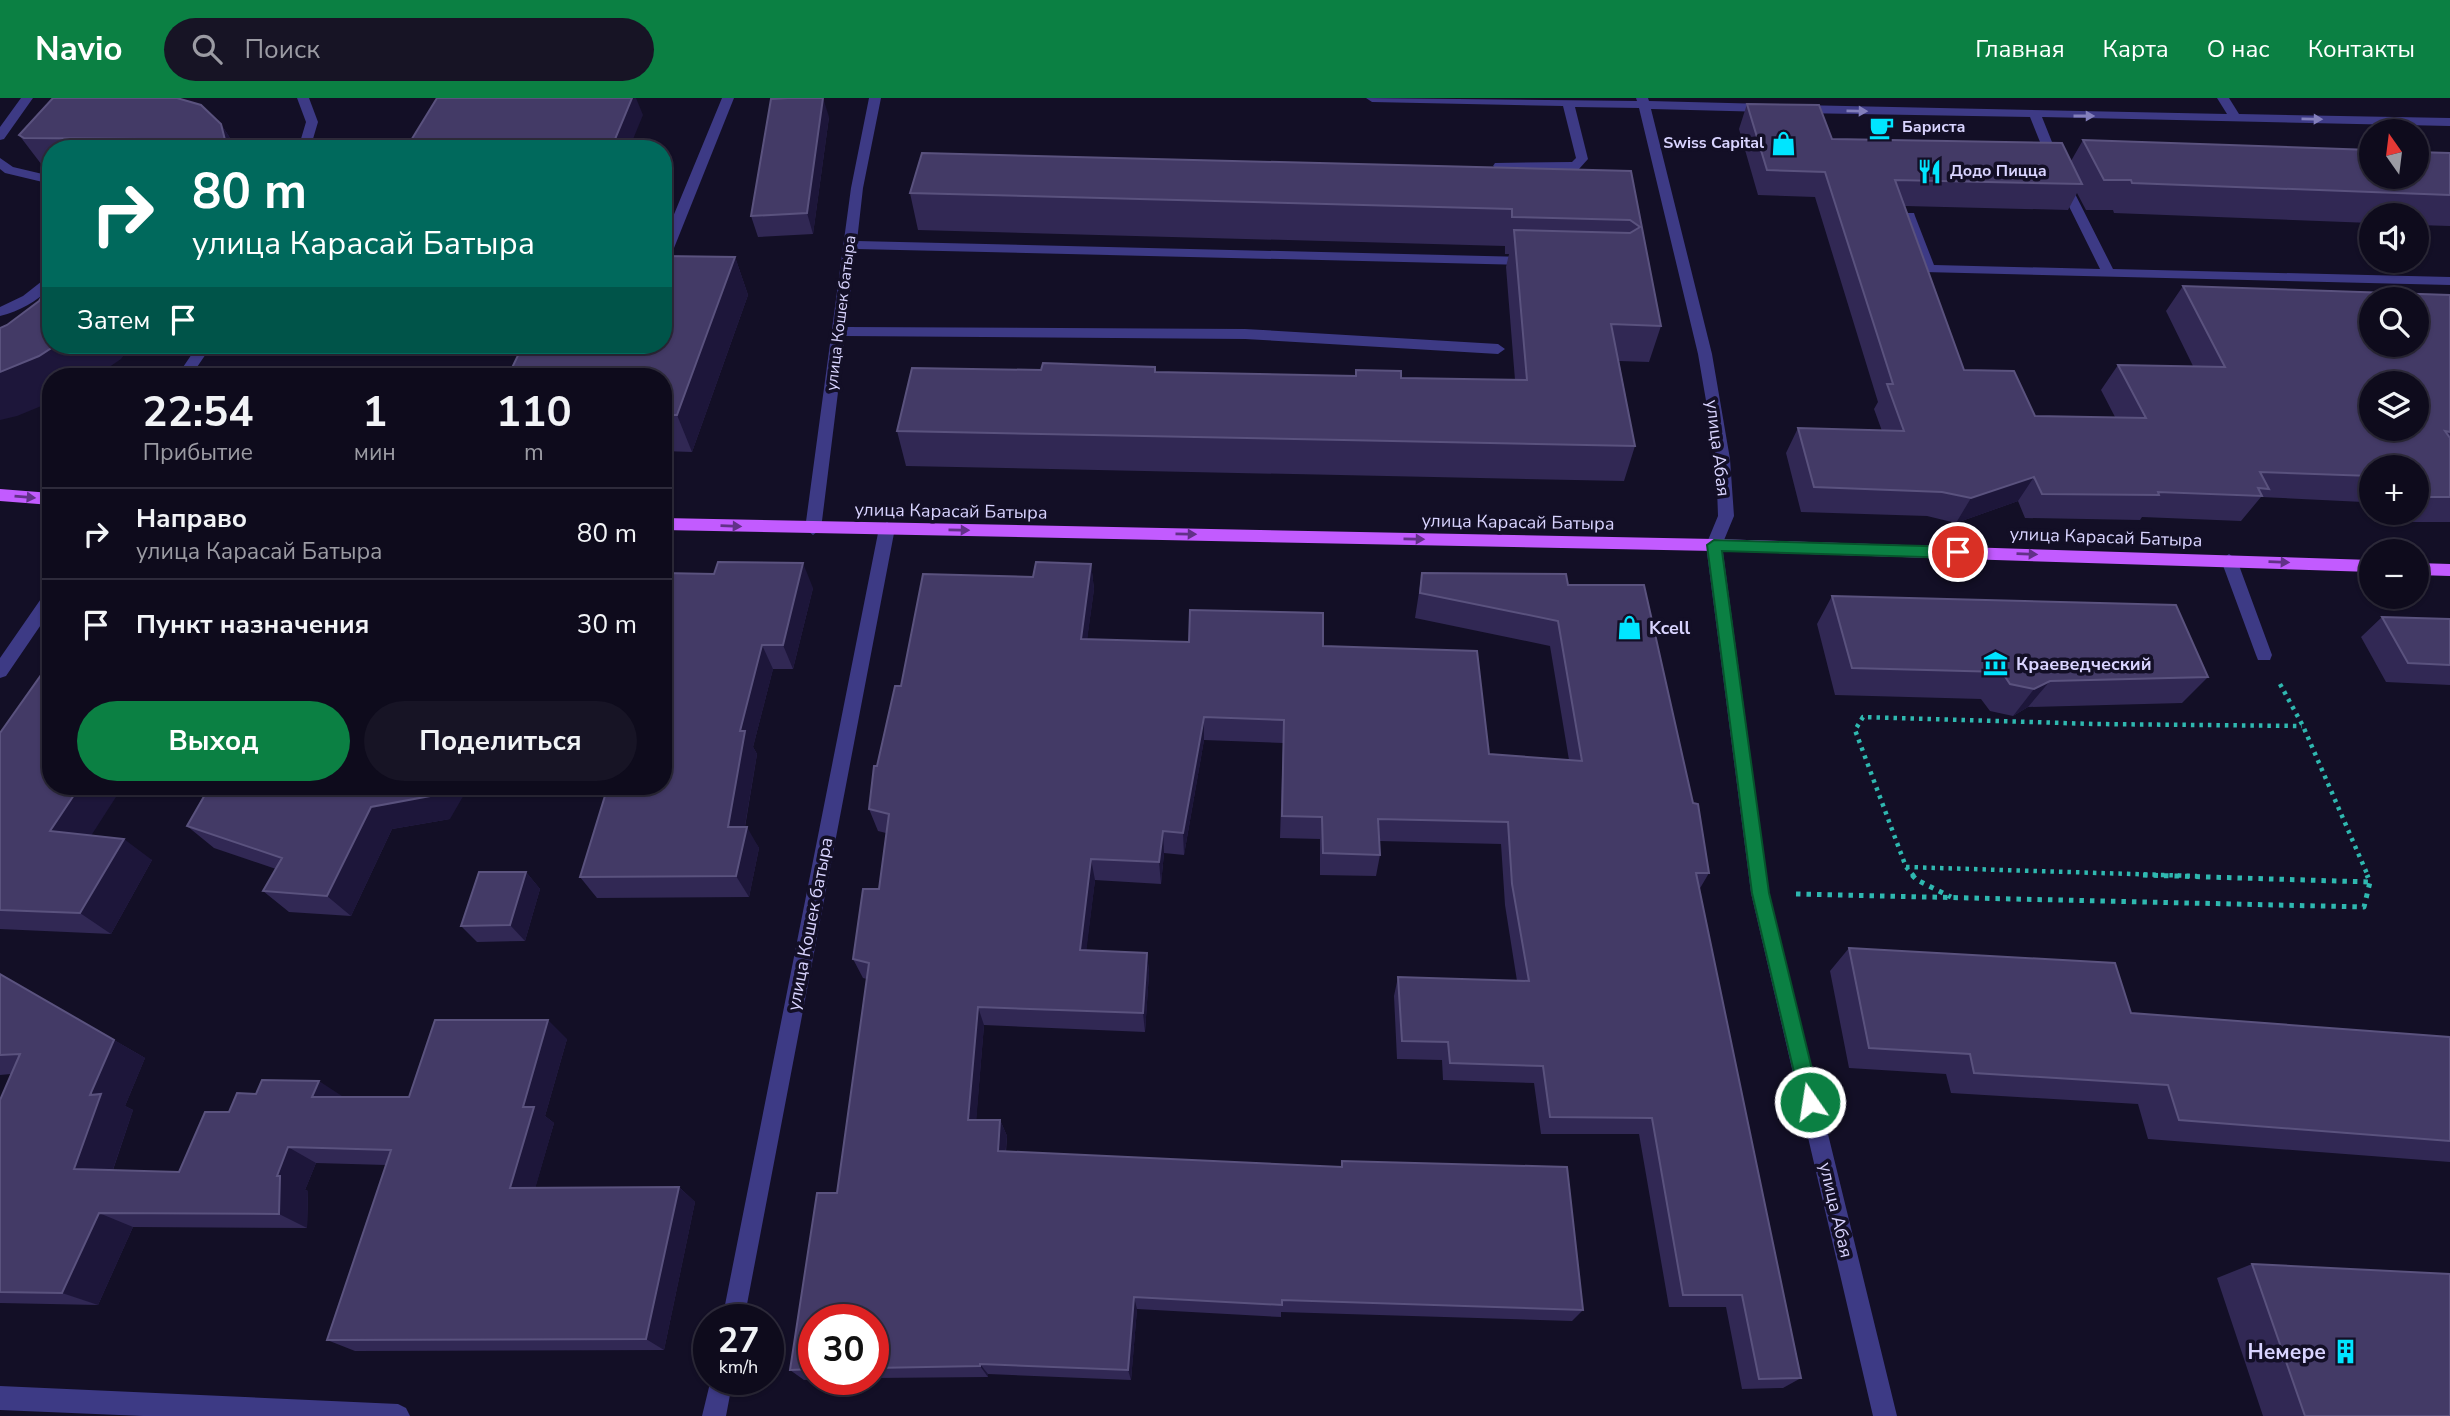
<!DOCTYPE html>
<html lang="ru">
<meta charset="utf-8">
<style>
:root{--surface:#0e0b1c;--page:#171425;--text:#f1f3f6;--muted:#9b9ba3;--line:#2e2b3b;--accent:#0b8043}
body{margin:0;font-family:"Nunito Sans",sans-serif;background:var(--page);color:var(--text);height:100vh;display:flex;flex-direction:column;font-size:26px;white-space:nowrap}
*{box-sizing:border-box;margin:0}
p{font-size:23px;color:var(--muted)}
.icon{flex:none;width:38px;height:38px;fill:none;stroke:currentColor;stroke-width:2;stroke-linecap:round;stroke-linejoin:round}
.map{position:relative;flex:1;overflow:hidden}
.side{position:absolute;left:42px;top:270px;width:630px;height:427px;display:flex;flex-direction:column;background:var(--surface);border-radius:28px;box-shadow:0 2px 5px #0004,0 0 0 2px var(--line)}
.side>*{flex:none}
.banner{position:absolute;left:42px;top:42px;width:630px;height:214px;border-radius:28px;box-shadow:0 2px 5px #0004,0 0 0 2px var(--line);background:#00695c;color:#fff;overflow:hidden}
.needle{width:46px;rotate:346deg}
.tools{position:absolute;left:2359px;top:21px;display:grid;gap:14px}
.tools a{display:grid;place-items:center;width:70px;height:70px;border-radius:50%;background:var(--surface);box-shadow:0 2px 5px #0004,0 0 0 2px var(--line);font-size:35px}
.speed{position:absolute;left:693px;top:1206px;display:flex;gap:14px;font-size:35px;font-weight:700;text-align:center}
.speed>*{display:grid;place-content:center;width:91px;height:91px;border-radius:50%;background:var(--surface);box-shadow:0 2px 5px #0004,0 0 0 2px var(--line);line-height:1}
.speed small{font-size:18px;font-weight:400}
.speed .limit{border:10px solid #d22;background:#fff;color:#111}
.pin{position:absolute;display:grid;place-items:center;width:60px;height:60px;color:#fff;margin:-30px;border:4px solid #fff;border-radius:50%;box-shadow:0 2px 7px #0007}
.me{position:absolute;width:77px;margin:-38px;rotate:347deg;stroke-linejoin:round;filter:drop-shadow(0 0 5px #0008)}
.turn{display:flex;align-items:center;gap:24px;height:147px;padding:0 35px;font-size:32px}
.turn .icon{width:91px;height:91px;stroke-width:2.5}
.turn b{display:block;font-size:49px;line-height:60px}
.then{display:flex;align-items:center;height:66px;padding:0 35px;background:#0003;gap:14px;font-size:26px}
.eta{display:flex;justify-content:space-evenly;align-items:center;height:119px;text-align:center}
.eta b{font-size:42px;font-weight:700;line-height:49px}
.action{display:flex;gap:14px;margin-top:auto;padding:14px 35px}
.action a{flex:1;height:80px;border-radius:42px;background:var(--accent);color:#fff;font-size:28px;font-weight:700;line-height:80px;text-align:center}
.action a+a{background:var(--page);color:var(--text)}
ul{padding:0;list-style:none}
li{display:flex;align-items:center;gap:21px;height:91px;padding:0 35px;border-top:2px solid var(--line)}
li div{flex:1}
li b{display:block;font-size:26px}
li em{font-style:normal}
header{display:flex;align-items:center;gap:42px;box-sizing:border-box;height:98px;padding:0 35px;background:var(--accent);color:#fff}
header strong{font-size:33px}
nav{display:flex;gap:38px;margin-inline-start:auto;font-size:24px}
.search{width:490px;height:63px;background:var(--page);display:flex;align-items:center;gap:18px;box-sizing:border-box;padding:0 24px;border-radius:38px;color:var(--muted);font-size:26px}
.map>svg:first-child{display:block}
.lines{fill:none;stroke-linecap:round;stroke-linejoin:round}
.path-far1{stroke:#2fb8b0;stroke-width:4.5;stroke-dasharray:3.5 5;stroke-linecap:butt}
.path{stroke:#2fb8b0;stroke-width:5;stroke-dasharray:4.5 6;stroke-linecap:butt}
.minor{fill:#3d3a85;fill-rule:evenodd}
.major{fill:#c25bff;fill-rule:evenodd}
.wall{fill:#312854;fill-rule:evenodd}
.shaded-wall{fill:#1d163a}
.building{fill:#433a66;stroke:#5a527e;stroke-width:2;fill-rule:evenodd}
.oneway{fill:#837fbc}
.oneway2{fill:#623188}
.route{fill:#0b8043;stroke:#07532c;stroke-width:2}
.labels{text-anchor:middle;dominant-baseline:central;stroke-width:7;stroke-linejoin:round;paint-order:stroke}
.far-poi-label{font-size:16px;font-weight:bold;fill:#d9d4ff;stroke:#130f26;text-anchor:start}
.far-street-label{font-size:16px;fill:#d9d4ff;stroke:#130f26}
.street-label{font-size:18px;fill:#d9d4ff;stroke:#130f26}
.poi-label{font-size:18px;font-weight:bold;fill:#d9d4ff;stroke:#130f26;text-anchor:start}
.near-poi-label{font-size:21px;font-weight:bold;fill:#d9d4ff;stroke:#130f26;text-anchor:end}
</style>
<header>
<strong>Navio</strong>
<div class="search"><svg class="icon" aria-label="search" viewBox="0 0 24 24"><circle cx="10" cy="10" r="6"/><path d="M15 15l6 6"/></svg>Поиск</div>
<nav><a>Главная</a><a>Карта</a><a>О нас</a><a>Контакты</a></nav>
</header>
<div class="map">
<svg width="2450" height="1318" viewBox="0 0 2450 1318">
<rect width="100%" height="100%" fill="#130f26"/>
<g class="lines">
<!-- path-far1 -->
<path class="path-far1" d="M2280 586 2303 628 2368 778
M1906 769 2197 778
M1914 778 1906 769 1855 632 1863 619 2096 626 2302 628"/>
<!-- path -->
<path class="path" d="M1912 777 1917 782 1951 799
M2143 777 2370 784
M1796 796 2364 809 2370 784 2367 777"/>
<!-- minor -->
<path class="minor" d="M21 0H33L4 41 0 42V29Z
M297 0H309L318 24 310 51H298L306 24Z
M722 0H734L674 150 672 153H663V143Z
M869 0H881L863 90 857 143 1529 159 1536 163 1529 167 856 151 846 229 1245 231 1498 246 1505 251 1498 256 1245 241 845 238 821 431 813 437 805 431 851 90Z
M1366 0 1637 3 1636 0H1648L1649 3 1768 6 1774 10 1768 14 1651 11 1712 256 1730 361 1734 418 1722 447 1769 795 1897 1318H1873L1751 795 1706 447 1718 418 1716 361 1698 256 1639 10 1575 9 1588 61 1579 71 1499 72 1493 68 1495 65 1572 64 1576 60 1563 8 1372 4Z
M2217 0H2229L2239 16 2450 20V28L2042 19 2064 74 2113 171 2450 179V187L1924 174 1903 118 1904 115H1914L1915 118 1934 167 2100 171 2052 74 2030 19 1799 15 1793 11 1799 7 2227 16Z
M0 60 13 69 51 78V86L5 75 0 71Z
M51 176V189C36 204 20 213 0 218V209L23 198Z
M198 247H212L191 278H177Z
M887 424 895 430 744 1222H722L879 430Z
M2229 456 2237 462 2272 557 2270 562H2258L2256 557 2221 462Z
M51 493V512L6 578 0 580V560L45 495Z
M711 1281H733L726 1318H702Z
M0 1288 398 1306 406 1310 410 1318H143L0 1312Z"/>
<!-- major -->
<path class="major" d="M0 391 51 395V407L0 403Z
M663 420 1714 441 2371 462V474L1714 453 663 432Z
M2417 465 2450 466V478L2417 477Z"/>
</g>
<!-- wall -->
<path class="wall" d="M1747 6 1832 41 2071 63 2083 42 2450 55V128L2417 127V117H2371V125L2114 115 2113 112H2086L2077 95 2068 112 1905 108 1964 272 2035 318 2115 319 2101 292 2118 267 2193 268 2166 213 2183 188 2450 197V424H2375L2363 404 2261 399 2241 423 2142 419 2140 422 2025 420 2018 403 1956 425 1927 418 1801 414 1786 355 1798 330 1882 333 1874 311 1878 304 1815 99 1758 97 1739 31ZM2371 369H2417V415H2371Z
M829 19 813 136 758 139 751 118Z
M221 26 237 51H51V76L48 75 19 37Z
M1631 73 1661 228 1649 264 1619 263 1635 348 1624 383 906 368 897 333 1156 274 1515 282 1506 169 1509 156H1505V148L918 132 910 95Z
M735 159 748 197 692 354 663 353V278Z
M1091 466 1094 491 1087 541 1323 548 1489 656 1569 662 1550 548 1415 520 1422 475 1568 487 1693 705 1709 775 1699 792 1801 1280 1783 1290 1742 1291 1726 1209H1669L1639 1036H1541L1534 985 1443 982 1442 962 1397 961 1394 898 1398 879 1517 883 1505 807 1501 746 1379 743 1380 757 1376 778 1320 777V741L1280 740 1283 645 1204 642 1184 757 1164 755 1161 786 1095 782 1086 852 1147 855 1149 875 1145 934 984 927 976 1022H1000L1007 1038 1006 1054 1341 1069 1342 1063 1583 1212 1572 1223 1281 1214V1219L1137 1211 1131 1282 988 1276V1279L873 1280V1222H814V1281H838L804 1282 790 1272 837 1095 867 881 863 880 853 861 879 791 886 735 878 733 869 711 877 668 901 588 1033 479Z
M663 475 813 490 793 571H773L753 649 757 656 745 729 759 750 749 799 597 800 580 779 663 688Z
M1832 498 2208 579 2182 605 2028 609 2013 618 1990 613 1981 601 1835 597 1817 526Z
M2382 519 2450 521V587L2386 584 2361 539Z
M0 635 91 737 152 762 111 836 0 831Z
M450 721 392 731 351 818 289 814 263 793 276 771 214 750 187 728Z
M526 774 540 791 525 843 477 844 461 828Z
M1849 850 2131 915 2450 939V1064L2148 1041 2138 1006 1951 995 1946 976 1849 970 1830 873Z
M0 876 145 960 125 1008 133 1012 113 1072 179 1074 229 1014 343 999H409L567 941 545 1018 554 1025 535 1090 679 1089 695 1104 664 1252 355 1253 327 1242 386 1067 316 1065 305 1092 308 1093 307 1130 133 1129 98 1207 0 1205V1002L11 976 0 977Z
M2252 1166 2450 1318H2263L2217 1180Z"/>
<!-- shaded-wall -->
<path class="shaded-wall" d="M632 0H636L643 17 629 51H611Z
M823 0 829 19 813 136 807 115Z
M221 26 237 51H222Z
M735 159 748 197 692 354 677 317Z
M56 247H131L121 261 96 278H51V304L17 318 0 322V274Z
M2034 379 2018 403 1956 425 1971 400Z
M803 465 813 490 793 571 783 547Z
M1091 466 1094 491 1084 565 1081 541Z
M762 547 773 571 753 649 757 656 741 751 728 729 740 633Z
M2050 583 2028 609 2013 618 2034 591Z
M1204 619V642L1184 757 1183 735Z
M80 688H123L80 755 50 733Z
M437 688H469L450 721 392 731 351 818 327 798 371 709Z
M747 729 759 750 749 799 736 778Z
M1163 733 1164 755 1161 786 1159 764Z
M124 741 152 762 111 836 80 815Z
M1091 761 1095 782 1084 872 1080 852Z
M526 774 540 791 525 843 510 827Z
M1147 855 1149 875 1145 934 1143 915Z
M0 876 145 960 125 1008 133 1012 108 1086 74 1071Z
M978 909 984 927 975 1038 968 1022Z
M548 922 567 941 545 1018 554 1025 531 1105 510 1090 523 1009Z
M319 983 345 1000 312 999Z
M1000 1022 1007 1038 1004 1069 998 1053Z
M288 1049 316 1065 305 1092 308 1093 307 1130 279 1116 277 1078Z
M679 1089 695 1104 664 1252 646 1241Z
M99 1115 133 1129 98 1207 62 1195Z
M1134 1199 1137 1211 1131 1282 1128 1272Z
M980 1266 988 1276V1279L980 1268Z"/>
<!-- building -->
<path class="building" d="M53 0H177L201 7 221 26 225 42 222 51H137L143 41 24 40 19 37Z
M437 0H632L611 51H361L365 44H410Z
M788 0H823L807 115 751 118 771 1Z
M1747 6 1819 7 1832 41 2062 45 2082 86 1895 82 1964 272 2014 273 2035 318 2146 320 2118 267 2225 269 2183 188 2450 197V334L2445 333 2450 340V399H2417V369H2371V378L2260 374 2269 391 2258 390 2262 398 2158 394 2159 397 2042 396 2034 379 1971 400 1942 394 1814 389 1798 330 1904 333 1887 286H1893L1825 74 1767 72ZM2371 201H2417V247H2371ZM2371 285H2417V331H2371Z
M2083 42 2371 52V79H2417V54L2450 55V97L2132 85 2131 82H2104Z
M922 55 1631 73 1661 228 1611 226 1635 348 897 333 912 270 1041 272 1043 265 1155 269V274L1356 278V272L1401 273V280L1527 282 1514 132 1630 135 1640 129 1630 122 1512 119V111L910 95Z
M663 158 735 159 677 317H663V278H508L523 247H663Z
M51 184V247H56L39 258 0 274V230L7 227 39 203Z
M718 464 803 465 783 547H762L740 633H745L728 729H747L736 778 580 779 608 688H663V475L714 476Z
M1036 464 1091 466 1081 541 1189 544 1190 512 1323 515V548L1477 553 1489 656 1582 663 1558 523 1420 495 1422 475 1566 476 1568 487H1644L1693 705 1698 706 1709 775H1696L1801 1280 1759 1281 1742 1197H1683L1652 1020 1550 1019 1543 968 1450 965 1448 944 1402 943 1398 879 1529 883 1512 786 1508 724 1378 721 1380 757 1323 755 1322 719 1282 718 1284 622 1204 619 1183 735 1163 733 1159 764 1091 761 1080 852 1147 855 1143 915 978 909 968 1022H1000L998 1053 1342 1069V1063L1567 1069 1583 1212 1282 1202V1207L1134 1199 1128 1272 980 1266V1268L873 1270V1222H814V1271L790 1272 817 1095H837L869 865 853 861 863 791H879L889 716 869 711 874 668H877L895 588H901L923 476 1033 479Z
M1832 498 2176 507 2208 579 2050 583 2034 591 2010 586 2002 574 1852 570Z
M2382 519 2450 521V567L2408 565Z
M51 563V688H80L50 733 124 741 80 815 0 812V635Z
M210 688H437L430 698 371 709 327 798 263 793 282 760 187 728Z
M479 774H526L510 827 461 828Z
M1849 850 2115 865 2131 915 2450 939V1043L2179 1022 2168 987 1974 975 1970 956 1869 950Z
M0 876 114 942 90 997 101 996 74 1071 179 1074 205 1014H229L237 995 256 996 262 982 319 983 312 999H409L435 922H548L523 1009H534L510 1090 679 1089 646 1241 327 1242 391 1052 288 1049 277 1078H280L279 1116 99 1115 62 1195 0 1194V1002L20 956 0 957Z
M2252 1166 2450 1176V1318H2305Z"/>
<!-- one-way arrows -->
<defs><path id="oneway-solid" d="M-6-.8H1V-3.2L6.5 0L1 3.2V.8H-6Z" transform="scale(1.75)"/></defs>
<g class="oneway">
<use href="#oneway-solid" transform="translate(1857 13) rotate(1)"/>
<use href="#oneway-solid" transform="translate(2084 18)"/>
<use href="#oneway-solid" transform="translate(2312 21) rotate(1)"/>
</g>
<g class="oneway2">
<use href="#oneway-solid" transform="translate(25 399) rotate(5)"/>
<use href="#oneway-solid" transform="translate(731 428) rotate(2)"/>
<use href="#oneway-solid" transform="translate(959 432) rotate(1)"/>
<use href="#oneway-solid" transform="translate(1186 436) rotate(1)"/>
<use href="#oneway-solid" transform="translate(1414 441) rotate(1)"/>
<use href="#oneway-solid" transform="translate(2027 456) rotate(2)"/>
<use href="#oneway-solid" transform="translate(2279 464) rotate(2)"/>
</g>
<!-- route -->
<path class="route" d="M1714 442 1958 449 1965 454 1958 460 1722 453 1769 795 1820 1004 1817 1011 1810 1013 1804 1011 1801 1004 1752 795 1707 447Z"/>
<!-- icons -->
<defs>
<symbol id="cafe-bare" viewBox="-9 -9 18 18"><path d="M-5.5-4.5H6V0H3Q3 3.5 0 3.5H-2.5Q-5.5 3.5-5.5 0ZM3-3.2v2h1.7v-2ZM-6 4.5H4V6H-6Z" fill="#00e5ff" stroke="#130f26" stroke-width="2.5" paint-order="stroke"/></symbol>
<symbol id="shop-bare" viewBox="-9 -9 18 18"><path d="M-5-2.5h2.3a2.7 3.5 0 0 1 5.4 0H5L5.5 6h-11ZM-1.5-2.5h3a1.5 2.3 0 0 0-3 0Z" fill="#00e5ff" stroke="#130f26" stroke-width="2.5" paint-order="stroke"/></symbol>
<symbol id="restaurant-bare" viewBox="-9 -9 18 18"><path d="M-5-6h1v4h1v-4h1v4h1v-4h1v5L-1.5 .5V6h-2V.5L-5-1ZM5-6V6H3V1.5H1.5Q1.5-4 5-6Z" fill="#00e5ff" stroke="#130f26" stroke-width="2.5" paint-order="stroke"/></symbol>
<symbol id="museum-bare" viewBox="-9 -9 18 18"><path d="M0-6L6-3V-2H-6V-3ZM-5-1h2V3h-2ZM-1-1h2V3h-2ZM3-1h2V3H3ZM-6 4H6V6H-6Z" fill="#00e5ff" stroke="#130f26" stroke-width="2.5" paint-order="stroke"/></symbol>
<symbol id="building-bare" viewBox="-9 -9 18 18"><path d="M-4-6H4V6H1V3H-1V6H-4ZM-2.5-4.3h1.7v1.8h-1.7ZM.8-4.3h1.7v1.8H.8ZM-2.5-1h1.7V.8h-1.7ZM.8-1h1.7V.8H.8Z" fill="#00e5ff" stroke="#130f26" stroke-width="2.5" paint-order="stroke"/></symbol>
</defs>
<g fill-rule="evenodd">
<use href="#cafe-bare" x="1864" y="12" width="35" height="35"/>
<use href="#shop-bare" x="1766" y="28" width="35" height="35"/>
<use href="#restaurant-bare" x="1912" y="56" width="35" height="35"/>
<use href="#shop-bare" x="1612" y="512" width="35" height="35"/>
<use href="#museum-bare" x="1978" y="548" width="35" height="35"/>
<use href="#building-bare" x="2328" y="1236" width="35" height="35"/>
</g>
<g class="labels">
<!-- far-poi labels -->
<g class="far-poi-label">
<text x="1902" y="29">Бариста</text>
<text x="1764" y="45" text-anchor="end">Swiss Capital</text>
<text x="1950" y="73">Додо Пицца</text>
</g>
<!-- far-street labels -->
<g class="far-street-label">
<text transform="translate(841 215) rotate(-83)">улица Кошек батыра</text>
</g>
<!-- street labels -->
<g class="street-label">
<text transform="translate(1718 350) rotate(83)">улица Абая</text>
<text transform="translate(951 413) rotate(1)">улица Карасай Батыра</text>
<text transform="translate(1518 424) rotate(1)">улица Карасай Батыра</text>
<text transform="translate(2106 439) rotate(2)">улица Карасай Батыра</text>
<text transform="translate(810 826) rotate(-79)">улица Кошек батыра</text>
<text transform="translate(1836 1112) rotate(77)">улица Абая</text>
</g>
<!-- poi labels -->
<g class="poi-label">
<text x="1649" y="530">Kcell</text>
<text x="2016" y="566">Краеведческий</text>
</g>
<!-- near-poi labels -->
<g class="near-poi-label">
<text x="2326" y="1254">Немере</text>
</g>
</g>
</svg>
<div class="tools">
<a><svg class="needle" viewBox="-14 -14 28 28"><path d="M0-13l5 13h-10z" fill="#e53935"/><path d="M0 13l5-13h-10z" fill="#9b9ba3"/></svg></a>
<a><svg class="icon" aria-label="sound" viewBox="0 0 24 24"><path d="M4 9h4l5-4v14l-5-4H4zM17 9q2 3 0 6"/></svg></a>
<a><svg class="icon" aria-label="search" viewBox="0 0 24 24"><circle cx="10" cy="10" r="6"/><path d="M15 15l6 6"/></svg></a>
<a><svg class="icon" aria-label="layers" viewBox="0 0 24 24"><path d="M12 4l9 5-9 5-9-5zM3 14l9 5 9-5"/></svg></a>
<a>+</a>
<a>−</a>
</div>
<div class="speed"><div>27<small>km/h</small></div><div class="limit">30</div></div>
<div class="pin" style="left:1958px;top:454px;background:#d93025"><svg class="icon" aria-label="arrive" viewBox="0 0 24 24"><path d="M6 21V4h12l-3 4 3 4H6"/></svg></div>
<svg class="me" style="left:1810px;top:1004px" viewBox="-20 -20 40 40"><circle r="17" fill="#0b8043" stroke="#fff" stroke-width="3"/><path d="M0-11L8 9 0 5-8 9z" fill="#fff"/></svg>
<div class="banner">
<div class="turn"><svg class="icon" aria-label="right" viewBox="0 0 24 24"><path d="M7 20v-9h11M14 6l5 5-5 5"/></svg><div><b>80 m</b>улица Карасай Батыра</div></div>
<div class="then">Затем<svg class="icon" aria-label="arrive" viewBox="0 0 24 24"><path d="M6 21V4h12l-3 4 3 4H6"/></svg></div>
</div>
<section class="side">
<div class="eta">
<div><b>22:54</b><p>Прибытие</p></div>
<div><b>1</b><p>мин</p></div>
<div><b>110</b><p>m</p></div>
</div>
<ul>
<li><svg class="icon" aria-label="right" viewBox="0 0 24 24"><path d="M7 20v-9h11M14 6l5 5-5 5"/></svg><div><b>Направо</b><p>улица Карасай Батыра</p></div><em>80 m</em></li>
<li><svg class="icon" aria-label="arrive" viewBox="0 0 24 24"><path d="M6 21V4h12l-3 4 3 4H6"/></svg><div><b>Пункт назначения</b></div><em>30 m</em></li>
</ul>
<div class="action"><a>Выход</a><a>Поделиться</a></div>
</section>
</div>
